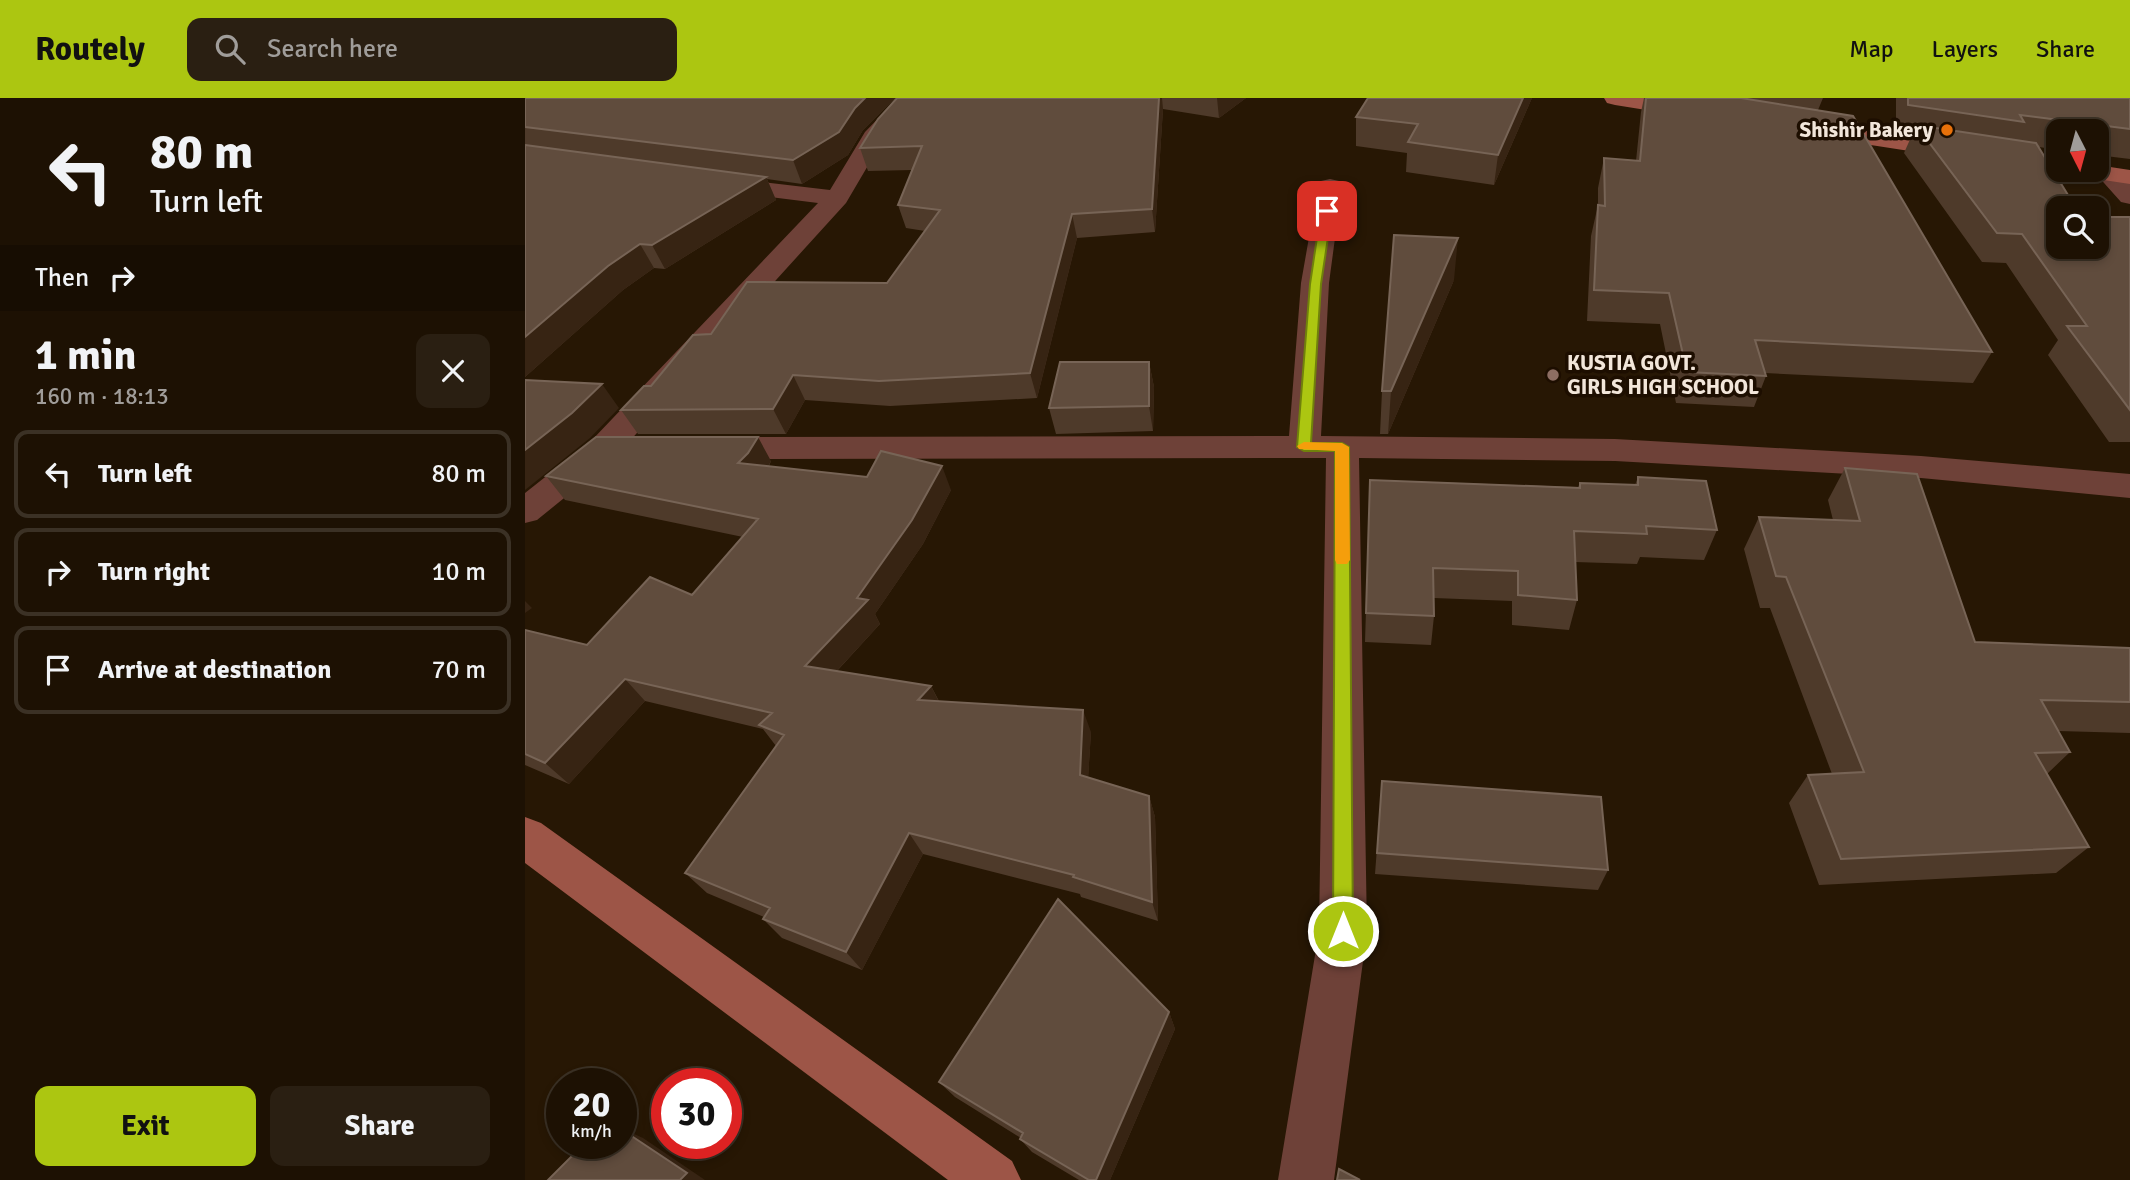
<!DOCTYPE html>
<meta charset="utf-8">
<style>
:root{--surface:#1d1103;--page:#2a1f12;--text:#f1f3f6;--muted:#a09d9a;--line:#3b3125;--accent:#acc611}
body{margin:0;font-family:Signika,sans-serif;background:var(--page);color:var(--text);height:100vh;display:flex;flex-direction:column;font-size:26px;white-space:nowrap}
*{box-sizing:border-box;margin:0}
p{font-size:23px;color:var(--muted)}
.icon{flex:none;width:38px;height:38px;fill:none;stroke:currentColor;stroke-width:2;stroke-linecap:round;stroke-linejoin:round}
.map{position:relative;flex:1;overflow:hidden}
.side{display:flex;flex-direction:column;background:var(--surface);width:525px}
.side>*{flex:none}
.hud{background:#1d1103;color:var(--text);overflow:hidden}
.needle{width:46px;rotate:174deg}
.buttons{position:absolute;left:1521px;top:21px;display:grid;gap:14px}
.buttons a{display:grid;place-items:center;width:63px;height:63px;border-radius:14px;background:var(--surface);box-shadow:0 4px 10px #0003,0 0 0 2px var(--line);font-size:35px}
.speed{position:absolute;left:21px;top:970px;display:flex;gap:14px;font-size:35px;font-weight:700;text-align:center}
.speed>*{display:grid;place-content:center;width:91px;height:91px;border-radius:50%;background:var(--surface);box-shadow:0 4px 10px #0003,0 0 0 2px var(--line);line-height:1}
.speed small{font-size:18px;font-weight:400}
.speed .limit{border:10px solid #d22;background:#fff;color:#111}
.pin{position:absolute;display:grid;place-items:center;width:60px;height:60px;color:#fff;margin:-30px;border-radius:14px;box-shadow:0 4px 10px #0006}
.me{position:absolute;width:77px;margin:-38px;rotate:0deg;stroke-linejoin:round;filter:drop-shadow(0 0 5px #0008)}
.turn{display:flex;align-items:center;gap:24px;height:147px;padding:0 35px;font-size:32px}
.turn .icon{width:91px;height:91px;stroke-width:2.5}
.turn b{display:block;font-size:49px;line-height:60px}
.then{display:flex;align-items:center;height:66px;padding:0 35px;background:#0003;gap:14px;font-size:26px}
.round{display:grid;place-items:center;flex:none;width:74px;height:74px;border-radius:14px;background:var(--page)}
.headline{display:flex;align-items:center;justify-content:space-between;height:119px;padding:0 35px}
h1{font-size:42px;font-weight:700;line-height:52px}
.primary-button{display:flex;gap:14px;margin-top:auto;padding:14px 35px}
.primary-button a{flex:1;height:80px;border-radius:14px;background:var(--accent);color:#111;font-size:28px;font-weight:700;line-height:80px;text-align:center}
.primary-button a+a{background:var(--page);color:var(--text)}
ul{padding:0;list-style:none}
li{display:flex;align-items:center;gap:21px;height:88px;margin:0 14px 10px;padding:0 21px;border:4px solid var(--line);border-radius:14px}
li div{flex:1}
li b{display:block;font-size:26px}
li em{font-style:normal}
header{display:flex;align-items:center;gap:42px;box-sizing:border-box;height:98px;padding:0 35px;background:var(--accent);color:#111}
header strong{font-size:33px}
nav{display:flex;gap:38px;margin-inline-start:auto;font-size:24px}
.search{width:490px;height:63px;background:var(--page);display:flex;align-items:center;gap:18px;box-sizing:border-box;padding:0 24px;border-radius:14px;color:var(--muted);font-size:26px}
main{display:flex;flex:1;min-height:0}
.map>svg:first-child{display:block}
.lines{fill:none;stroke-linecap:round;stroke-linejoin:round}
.street{fill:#6e4138;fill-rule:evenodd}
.secondary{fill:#9d5547;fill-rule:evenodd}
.wall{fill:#4e3a2a}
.shaded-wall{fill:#372413}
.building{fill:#604c3d;stroke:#776456;stroke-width:2}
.route{fill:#acc611;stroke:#70810b;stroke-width:2}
.slow{fill:#f59e0b}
.food-dot{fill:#e8710a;stroke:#1d0e00;stroke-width:2.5}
.education-dot{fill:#8d6e63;stroke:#1d0e00;stroke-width:2.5}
.labels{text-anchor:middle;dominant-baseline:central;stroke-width:7;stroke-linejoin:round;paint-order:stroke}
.far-poi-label{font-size:21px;font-weight:bold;fill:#f2e6da;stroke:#1d0e00;text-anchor:end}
</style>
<header>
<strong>Routely</strong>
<div class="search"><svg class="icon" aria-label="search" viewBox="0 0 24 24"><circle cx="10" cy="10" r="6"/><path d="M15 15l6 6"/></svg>Search here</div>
<nav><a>Map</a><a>Layers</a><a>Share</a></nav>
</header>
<main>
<section class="side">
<div class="hud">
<div class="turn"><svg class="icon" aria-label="left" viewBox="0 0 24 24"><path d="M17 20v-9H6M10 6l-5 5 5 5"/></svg><div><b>80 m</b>Turn left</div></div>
<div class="then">Then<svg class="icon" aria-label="right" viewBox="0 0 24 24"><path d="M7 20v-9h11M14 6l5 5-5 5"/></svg></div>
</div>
<div class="headline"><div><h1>1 min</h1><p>160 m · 18:13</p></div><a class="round"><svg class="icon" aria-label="close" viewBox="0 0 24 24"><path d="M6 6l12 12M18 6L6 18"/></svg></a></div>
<ul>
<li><svg class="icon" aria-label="left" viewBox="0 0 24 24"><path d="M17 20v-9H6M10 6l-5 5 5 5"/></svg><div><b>Turn left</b></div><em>80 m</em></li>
<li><svg class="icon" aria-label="right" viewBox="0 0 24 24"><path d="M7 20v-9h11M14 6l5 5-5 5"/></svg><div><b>Turn right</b></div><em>10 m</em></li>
<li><svg class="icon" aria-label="arrive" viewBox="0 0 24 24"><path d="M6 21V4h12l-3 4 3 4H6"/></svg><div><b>Arrive at destination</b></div><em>70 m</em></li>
</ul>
<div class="primary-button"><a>Exit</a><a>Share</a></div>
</section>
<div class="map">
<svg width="1605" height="1082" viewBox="0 0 1605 1082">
<rect width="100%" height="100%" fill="#271704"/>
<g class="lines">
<!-- street -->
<path class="street" d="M373 0H396L358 42 321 105 91 358 12 422 0 425V395L67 342 293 105 196 93 187 91 184 86 187 81 196 79 305 92 340 34Z
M1583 69 1592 71 1605 85V106L1596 104 1571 76 1574 71Z
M805 81 814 83 817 88 804 185 796 338 1090 341 1396 358 1605 376V400L1396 380 1090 363 834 360 842 833 809 1082H753L794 833 801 360 188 361 176 358 172 350 176 342 188 339 764 338 776 185 793 88 796 83Z"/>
<!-- secondary -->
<path class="secondary" d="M1079 0H1131L1179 8 1182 13 1179 18 1171 20 1090 7 1082 5Z
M1289 25 1533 62V72H1572V67L1605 72V86L1545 77 1542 73 1533 76 1281 37 1278 32 1281 27Z
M0 719 16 725 487 1063 496 1082H423L0 765Z"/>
</g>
<!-- wall -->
<path class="wall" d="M0 0H370L338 32 323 57 277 86 242 81 251 102 140 171 129 170 98 192 0 279Z
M372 0H721L694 20 638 11 630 134 552 140 512 300 365 308 280 302 261 336H113L96 312 126 288 186 236 362 185 400 133 381 130 373 107 387 72 343 73 335 50Z
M1007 0 969 87 881 74 882 55 831 48V19Z
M1119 0H1298L1293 12 1467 254 1448 285 1240 275 1241 278 1229 309 1151 305 1135 226 1062 223 1066 138 1073 107V90L1079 60 1111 63 1116 14Z
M1371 0H1605V61L1572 57V33H1533V52L1514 49 1533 149 1605 119V344H1584L1523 257 1533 242 1481 165 1457 164 1379 55 1387 37 1371 34Z
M929 182 863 336H855L857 293Z
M624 264 629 289 628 333 531 336 524 310Z
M246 363 244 368 426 392 398 446 350 516 355 526 312 573 406 588 414 603 566 634 563 680 624 698 630 719 633 823 556 799 555 796 398 756 337 872 257 840 238 821 239 819 182 795 160 775 251 648 238 631 120 603 44 686 0 667V532L62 547 167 497 218 439 40 402 21 378Z
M1320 370 1450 544 1605 550V635L1533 633 1545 654 1522 676 1564 749 1531 775 1294 787 1264 705 1283 677 1307 676 1245 510H1235L1219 451 1234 419 1308 422 1303 402Z
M1113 379 1192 432 1179 462 1115 459 1112 466 1050 464 1052 502 1044 532 987 527V503L909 500V518L906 547 840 544 845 382 1053 389 1055 385 1110 387Z
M857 683 1083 772 1073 792 850 776Z
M644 914 650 931 585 1082H554L507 1054 495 1041 496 1040 430 999 414 984Z"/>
<!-- shaded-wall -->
<path class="shaded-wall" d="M340 0H370L338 32 323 57 277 86 268 62Z
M634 0H637L638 11 630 134 627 111Z
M692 0H721L694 20Z
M998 0H1007L969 87 973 57Z
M241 79 251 102 140 171 127 147Z
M547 116 552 140 512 300 505 275Z
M933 140 929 182 863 336 866 293Z
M115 146 129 170 98 192 0 279V239L83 168Z
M624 264 629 289 628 333 624 308Z
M268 277 280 302 261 336 248 311Z
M77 286 94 310 65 340 0 392V352Z
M233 339 246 363 237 379 213 365Z
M417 368 426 392 398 446 350 516 355 526 295 591 280 568 332 500Z
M0 503 7 510 0 515Z
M100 581 120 603 44 686 20 665Z
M406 588 417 610 393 602Z
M558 612 566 634 562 699 555 677Z
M624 698 630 719 633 823 627 804Z
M384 735 398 756 337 872 321 854Z
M644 914 650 931 585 1082H571Z
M96 1030 118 1040 180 1082H155Z"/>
<!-- building -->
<path class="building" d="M0 0H340L330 10 314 34 268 62 0 29Z
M372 0H634L627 111 547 116 505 275 354 283 268 277 248 311 96 312 119 288H126L168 237 186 236 222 184 362 185 415 112 373 107 397 48 335 50 353 21Z
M843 0H998L973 57 883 44 893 26 831 19Z
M1121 0H1216L1328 18 1467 254 1230 242 1241 278 1162 274 1144 195 1069 192 1073 107 1080 108 1079 60 1115 63Z
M1383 0H1605V31L1495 17 1499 24 1383 7Z
M1391 27 1511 45 1551 110H1533V149H1572V119H1605V312L1542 228H1562L1497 136 1472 135Z
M0 47 241 79 127 147 115 146 83 168 0 239Z
M869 137 933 140 866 293H857Z
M535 264H624V308L524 310Z
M0 282 77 286 47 315 0 352Z
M71 339H233L223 355 213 365 342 379 356 353 417 368 387 422 332 500 343 502 280 568 406 588 393 602 558 612 555 677 624 698 627 804 548 779 549 777 384 735 321 854 238 821 245 810 160 775 259 637 234 627 247 615 100 581 20 665 0 656V532L62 547 125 479 167 497 233 421 21 378Z
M1320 370 1392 376 1450 544 1605 550V604L1516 602 1545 654 1510 655 1564 749 1316 761 1283 677 1339 674 1261 479 1251 478 1234 419 1335 423Z
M1113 379 1181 383 1192 432 1121 428 1122 436 1049 433 1052 502 993 497V473L908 470 909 518 841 515 845 382 1055 390V385L1113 387Z
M857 683 1076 699 1083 772 852 755Z
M533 801 644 914 571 1082H564L495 1041 498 1035 414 984Z
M96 1031 162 1075 155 1082H23L60 1045H96Z
M814 1071 835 1082H812Z"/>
<!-- route -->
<path class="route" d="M802 109 807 113 796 186 786 345H817L824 349 828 833 825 840 818 843 811 840 808 833 810 353H779L772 349 785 186 796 113Z"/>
<!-- slow -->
<path class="slow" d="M779 344 817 345 824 349 825 462 822 466H812L810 462V353L774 351 772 348Z"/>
<!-- markers -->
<circle class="food-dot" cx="1422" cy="32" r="7"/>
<circle class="education-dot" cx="1028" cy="277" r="7"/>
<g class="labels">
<!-- far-poi labels -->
<g class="far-poi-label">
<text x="1408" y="32">Shishir Bakery</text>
<text x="1042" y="265" text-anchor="start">KUSTIA GOVT.<tspan x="1042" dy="24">GIRLS HIGH SCHOOL</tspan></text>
</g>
</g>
</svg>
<div class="buttons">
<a><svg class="needle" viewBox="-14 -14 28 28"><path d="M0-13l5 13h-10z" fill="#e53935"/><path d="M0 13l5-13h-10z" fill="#a09d9a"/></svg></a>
<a><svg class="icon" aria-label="search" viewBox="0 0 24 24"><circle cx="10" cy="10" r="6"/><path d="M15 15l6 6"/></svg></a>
</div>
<div class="speed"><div>20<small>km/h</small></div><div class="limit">30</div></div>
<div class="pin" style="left:802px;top:113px;background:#d93025"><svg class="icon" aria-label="arrive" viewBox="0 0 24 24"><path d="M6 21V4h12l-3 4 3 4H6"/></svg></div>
<svg class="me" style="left:818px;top:833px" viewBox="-20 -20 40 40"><circle r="17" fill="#acc611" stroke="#fff" stroke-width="3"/><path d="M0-11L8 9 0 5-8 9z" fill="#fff"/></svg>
</div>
</main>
